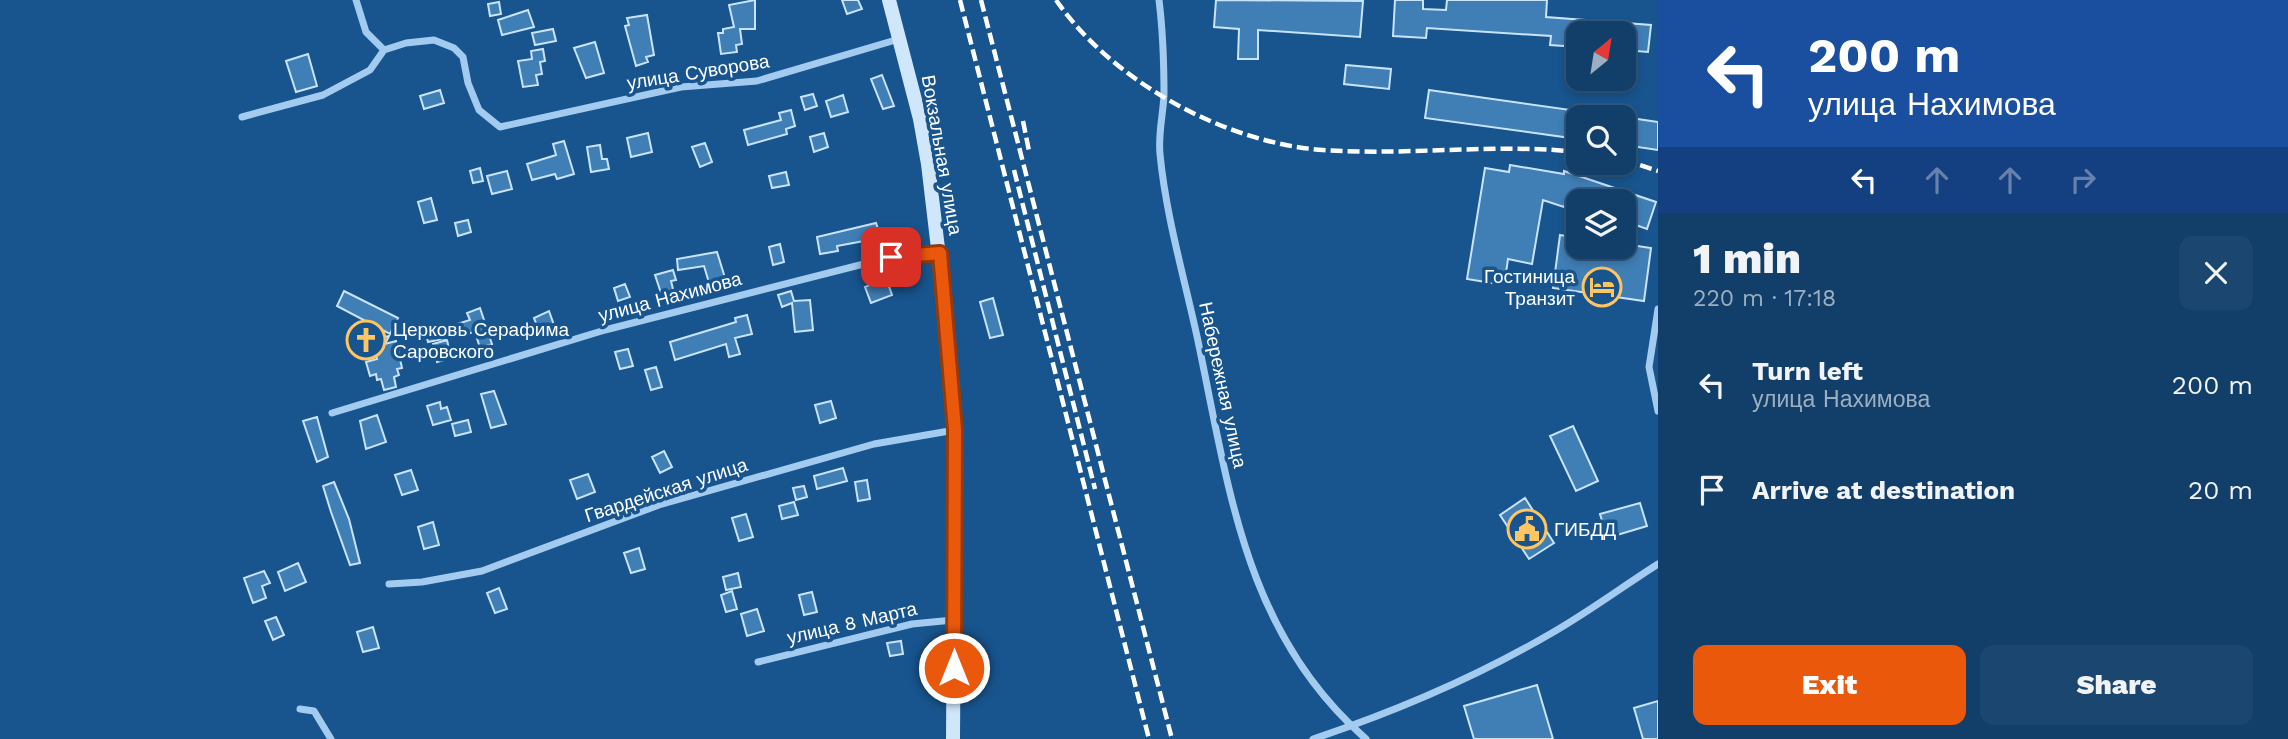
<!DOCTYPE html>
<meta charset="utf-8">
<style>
:root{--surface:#123f6a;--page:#1b4670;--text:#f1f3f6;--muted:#9cafc1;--line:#31587e;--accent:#ea580c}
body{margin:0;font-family:"Work Sans",sans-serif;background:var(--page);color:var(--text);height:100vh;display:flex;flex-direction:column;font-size:26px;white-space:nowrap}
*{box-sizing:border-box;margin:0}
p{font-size:23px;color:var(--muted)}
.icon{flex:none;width:38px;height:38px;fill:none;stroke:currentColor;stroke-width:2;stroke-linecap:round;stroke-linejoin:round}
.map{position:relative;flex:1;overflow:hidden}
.drawer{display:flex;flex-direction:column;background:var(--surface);width:630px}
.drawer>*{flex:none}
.guide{background:#1a4fa0;color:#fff;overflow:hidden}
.needle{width:46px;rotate:30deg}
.fabs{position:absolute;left:1566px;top:21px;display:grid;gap:14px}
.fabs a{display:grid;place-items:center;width:70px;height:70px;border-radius:14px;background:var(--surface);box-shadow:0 4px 10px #0003,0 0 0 2px var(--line);font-size:35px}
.pin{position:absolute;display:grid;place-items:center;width:60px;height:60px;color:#fff;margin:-30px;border-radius:14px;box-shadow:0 4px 10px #0006}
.me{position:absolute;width:77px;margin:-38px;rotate:0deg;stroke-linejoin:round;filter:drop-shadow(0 0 5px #0008)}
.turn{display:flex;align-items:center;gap:24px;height:147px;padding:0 35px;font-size:32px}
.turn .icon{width:91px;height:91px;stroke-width:2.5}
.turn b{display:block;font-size:49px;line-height:60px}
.lanes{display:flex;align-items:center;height:66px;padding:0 35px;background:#0003;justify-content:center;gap:35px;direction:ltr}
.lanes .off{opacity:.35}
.round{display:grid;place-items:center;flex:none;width:74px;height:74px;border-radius:14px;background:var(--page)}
.head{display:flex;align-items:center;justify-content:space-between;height:119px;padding:0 35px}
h1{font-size:42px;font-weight:800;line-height:52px}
.primary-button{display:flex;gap:14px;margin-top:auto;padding:14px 35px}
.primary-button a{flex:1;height:80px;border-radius:14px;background:var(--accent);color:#fff;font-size:28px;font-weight:800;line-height:80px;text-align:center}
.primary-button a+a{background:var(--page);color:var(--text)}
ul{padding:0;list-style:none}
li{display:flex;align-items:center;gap:21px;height:105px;padding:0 35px}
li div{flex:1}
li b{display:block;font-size:26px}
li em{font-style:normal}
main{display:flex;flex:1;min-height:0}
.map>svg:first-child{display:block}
.building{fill:#407eb6;stroke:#c9e3fb;stroke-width:2}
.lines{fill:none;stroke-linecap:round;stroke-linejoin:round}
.minor{stroke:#a3cbef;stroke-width:7}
.secondary{stroke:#d0e6fa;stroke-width:14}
.rail{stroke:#fff;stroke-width:4.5;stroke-dasharray:12 5;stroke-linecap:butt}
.route-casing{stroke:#983908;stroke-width:18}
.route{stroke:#ea580c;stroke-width:12}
.labels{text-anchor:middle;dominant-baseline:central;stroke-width:7;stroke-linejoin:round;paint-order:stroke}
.street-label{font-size:19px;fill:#fff;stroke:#18548d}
.poi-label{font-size:19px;fill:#fff;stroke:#18548d;text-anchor:start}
</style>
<main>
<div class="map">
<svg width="1658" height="739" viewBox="0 0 1658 739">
<rect width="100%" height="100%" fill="#18548d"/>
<!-- building -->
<path class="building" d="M755 0V29H740L742 44 736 45 737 52 721 54 718 33H723V29L734 27 729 5Z
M842 0H858L862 9 847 14Z
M1216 0 1363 1 1360 37 1258 30V59H1238L1239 29 1214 27Z
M1395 0H1423V9L1446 10 1447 0H1547L1546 17 1651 25 1648 52 1624 50V33H1578V47L1550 45 1551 36 1427 28 1426 38 1393 36Z
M499 2 501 14 490 16 488 4Z
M528 10 534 27 502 35 498 20Z
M647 15 654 55 646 57 648 62 636 66 625 26 629 25 627 18Z
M553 29 556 41 535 45 532 33Z
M595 42 604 73 586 78 574 48Z
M543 49 545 61 540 62 542 74 536 75 538 85 523 87 518 61 532 59 531 51Z
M308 54 317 86 296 92 286 61Z
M1346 65 1391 69 1389 89 1344 84Z
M882 75 894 106 883 109 871 79Z
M440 90 444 103 424 109 420 96Z
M1429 90 1578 111V139L1425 118Z
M813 94 817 106 805 110 801 97Z
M843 95 848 112 831 117 826 101Z
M791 110 795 126 786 129 787 134 748 145 744 130 781 120 779 113Z
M1624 117 1658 122V150L1624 145Z
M648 133 652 152 631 157 627 138Z
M824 133 828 147 814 152 810 137Z
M564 141 574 174 557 179 555 174 532 180 527 164 556 155 553 144Z
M705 143 712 162 700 167 692 147Z
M600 145 602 159H607L609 169 591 172 587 147Z
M1510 165 1564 174V171L1656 202 1647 229 1624 221V201H1578V206L1566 202 1564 207 1543 200 1532 264 1508 259 1505 280 1493 278 1492 283 1467 279 1485 168 1509 172Z
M480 168 483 181 473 183 470 171Z
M507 171 512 189 492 194 487 176Z
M786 172 789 185 772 188 769 176Z
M431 198 437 220 424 223 418 202Z
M468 220 471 232 458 236 455 223Z
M876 223 883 243 865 246 864 241 837 246 838 251 820 254 817 237Z
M1560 235 1578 238V247H1624V244L1651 248 1644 301 1553 288Z
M780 244 784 262 773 265 769 247Z
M717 252 726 281 710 286 704 266 678 270 677 259Z
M673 270 676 280 671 281 674 293 662 296 655 275Z
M886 278 892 295 871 303 865 287Z
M625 284 630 297 618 301 614 288Z
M344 291 398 318 390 334 337 306Z
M791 291 794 301 810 300 813 330 795 332 792 303 782 307 778 295Z
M993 298 1003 335 990 338 980 302Z
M480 308 492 344 480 348 475 332 428 342 426 334 470 320 467 313Z
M549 311 554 325 539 331 534 318Z
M747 315 752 334 735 338 740 354 729 357 726 344 675 360 670 342 736 322 735 318Z
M389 336 385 344 396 341 402 368 397 369 399 375 394 377 396 387 384 390 381 379 377 380 376 374 370 376 366 362 377 359 372 340Z
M447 340 450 353 446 354 448 359 437 362 433 344Z
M628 349 633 366 620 369 615 352Z
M656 367 662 387 651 390 645 370Z
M494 391 506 424 491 428 481 394Z
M831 401 836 418 820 423 815 405Z
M440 402 441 409 447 407 451 420 433 425 427 406Z
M377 415 386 442 366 449 360 421Z
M317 417 328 457 317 462 303 421Z
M468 420 471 432 455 436 452 424Z
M1573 426 1598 481 1576 491 1550 436Z
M664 451 672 467 660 473 652 457Z
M843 468 847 481 817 489 814 476Z
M411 470 418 490 402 495 395 475Z
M588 474 595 492 577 499 570 480Z
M867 480 870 499 858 501 855 482Z
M334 482 349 519 360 563 350 565 331 512 323 486Z
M804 486 807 497 796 500 793 488Z
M1525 498 1554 543 1529 559 1500 515Z
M794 502 798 515 782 519 779 506Z
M1640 503 1647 526 1607 538 1600 514Z
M746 514 753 537 739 541 732 518Z
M433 522 439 545 424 549 418 527Z
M639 548 645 569 631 573 624 553Z
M298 563 306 582 285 591 278 572Z
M264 571 270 583 262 586 266 598 253 603 244 578Z
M738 573 741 587 726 590 723 577Z
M499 588 507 609 495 613 487 593Z
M732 591 737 609 726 612 721 595Z
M812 592 817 612 804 615 799 595Z
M757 609 764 631 747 636 741 614Z
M276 617 284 635 273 640 265 621Z
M373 627 379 648 363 652 357 632Z
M901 641 903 654 890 656 887 643Z
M1537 685 1553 739H1474L1464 706Z
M1658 701V739H1643L1634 708Z"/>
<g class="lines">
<!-- minor -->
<path class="minor" d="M356 0 366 32 384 50
M1159 0C1163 32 1164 63 1164 95 1163 115 1158 134 1160 154 1166 217 1185 280 1198 341 1229 488 1245 634 1366 739
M242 117 323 95 370 70 384 50 406 43 434 40 454 48 463 57 468 83 479 110 500 127 681 87 757 81 899 39
M1658 309 1649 367 1658 411
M332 413 605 330 891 257 939 253
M389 584 422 582 482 571 659 505 874 444 955 430
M758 662 912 624 953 620
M300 709 314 711 331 739
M1313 739C1394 712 1476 677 1550 634 1587 613 1622 587 1658 564"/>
<!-- secondary -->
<path class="secondary" d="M889 0 920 119 928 164 948 333 955 430 953 739"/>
<!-- rail -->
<path class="rail" d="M960 0 1149 739
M981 0 1172 739
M1056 0C1112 81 1224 143 1323 150 1408 156 1493 143 1578 152
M1023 121 1029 151
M1624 160 1658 171
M1014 170 1095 489"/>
</g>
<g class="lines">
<defs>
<path id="route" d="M891 257 940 253 955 430 954 668"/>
</defs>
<!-- route casing -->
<use href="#route" class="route-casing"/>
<!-- route -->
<use href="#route" class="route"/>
</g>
<!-- icons -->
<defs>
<symbol id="hotel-ring" viewBox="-11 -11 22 22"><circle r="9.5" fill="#18548d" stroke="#ffc561" stroke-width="1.5"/><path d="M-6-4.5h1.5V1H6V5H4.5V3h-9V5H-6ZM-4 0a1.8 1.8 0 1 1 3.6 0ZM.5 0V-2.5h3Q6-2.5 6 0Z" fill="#ffc561"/></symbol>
<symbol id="church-ring" viewBox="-11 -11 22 22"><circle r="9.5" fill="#18548d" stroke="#ffc561" stroke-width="1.5"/><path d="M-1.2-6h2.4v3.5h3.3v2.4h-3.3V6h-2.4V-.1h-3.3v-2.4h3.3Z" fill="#ffc561"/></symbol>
<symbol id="civic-ring" viewBox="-11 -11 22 22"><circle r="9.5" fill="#18548d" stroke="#ffc561" stroke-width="1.5"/><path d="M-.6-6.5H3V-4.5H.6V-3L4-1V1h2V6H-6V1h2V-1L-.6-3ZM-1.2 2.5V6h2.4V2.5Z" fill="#ffc561"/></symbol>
</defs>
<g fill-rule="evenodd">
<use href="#hotel-ring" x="1580" y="265" width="44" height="44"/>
<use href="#church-ring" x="344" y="318" width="44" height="44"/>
<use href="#civic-ring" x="1505" y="507" width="44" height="44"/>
</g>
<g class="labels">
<!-- street labels -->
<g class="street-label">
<text transform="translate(698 72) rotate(-9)">улица Суворова</text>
<text transform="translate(942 155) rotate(80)">Вокзальная улица</text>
<text transform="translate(670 297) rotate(-15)">улица Нахимова</text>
<text transform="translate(1223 385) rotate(78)">Набережная улица</text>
<text transform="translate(666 490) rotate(-18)">Гвардейская улица</text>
<text transform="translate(852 623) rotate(-13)">улица 8 Марта</text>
</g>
<!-- poi labels -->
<g class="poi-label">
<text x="1575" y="276" text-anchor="end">Гостиница<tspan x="1575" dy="22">Транзит</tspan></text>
<text x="393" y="329">Церковь Серафима<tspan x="393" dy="22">Саровского</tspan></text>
<text x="1554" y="529">ГИБДД</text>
</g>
</g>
</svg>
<div class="fabs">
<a><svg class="needle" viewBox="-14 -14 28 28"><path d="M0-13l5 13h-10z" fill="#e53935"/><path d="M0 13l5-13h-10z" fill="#9cafc1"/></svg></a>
<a><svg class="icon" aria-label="search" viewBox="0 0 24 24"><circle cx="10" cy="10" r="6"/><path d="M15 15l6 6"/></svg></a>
<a><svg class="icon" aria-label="layers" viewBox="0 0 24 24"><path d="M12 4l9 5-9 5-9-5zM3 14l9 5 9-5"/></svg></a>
</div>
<div class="pin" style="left:891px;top:257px;background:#d93025"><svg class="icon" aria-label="arrive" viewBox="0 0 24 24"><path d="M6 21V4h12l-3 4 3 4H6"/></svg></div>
<svg class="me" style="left:954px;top:668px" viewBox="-20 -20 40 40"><circle r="17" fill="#ea580c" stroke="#fff" stroke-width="3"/><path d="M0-11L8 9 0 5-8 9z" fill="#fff"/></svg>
</div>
<section class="drawer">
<div class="guide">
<div class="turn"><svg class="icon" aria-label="left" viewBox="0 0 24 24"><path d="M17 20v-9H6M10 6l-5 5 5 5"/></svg><div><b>200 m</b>улица Нахимова</div></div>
<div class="lanes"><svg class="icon" aria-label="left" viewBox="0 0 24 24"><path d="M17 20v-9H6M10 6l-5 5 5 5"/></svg><svg class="icon off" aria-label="ahead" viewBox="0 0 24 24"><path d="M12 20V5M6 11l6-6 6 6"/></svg><svg class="icon off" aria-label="ahead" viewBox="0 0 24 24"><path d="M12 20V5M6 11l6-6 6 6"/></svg><svg class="icon off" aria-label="right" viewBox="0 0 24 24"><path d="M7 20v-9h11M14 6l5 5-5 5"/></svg></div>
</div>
<div class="head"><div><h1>1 min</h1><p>220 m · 17:18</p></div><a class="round"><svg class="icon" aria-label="close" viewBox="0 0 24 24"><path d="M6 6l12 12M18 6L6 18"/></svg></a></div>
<ul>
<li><svg class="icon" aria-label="left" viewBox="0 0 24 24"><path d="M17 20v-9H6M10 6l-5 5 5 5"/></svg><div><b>Turn left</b><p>улица Нахимова</p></div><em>200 m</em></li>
<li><svg class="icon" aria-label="arrive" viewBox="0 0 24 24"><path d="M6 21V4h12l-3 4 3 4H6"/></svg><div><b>Arrive at destination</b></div><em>20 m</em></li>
</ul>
<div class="primary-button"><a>Exit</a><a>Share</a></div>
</section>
</main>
